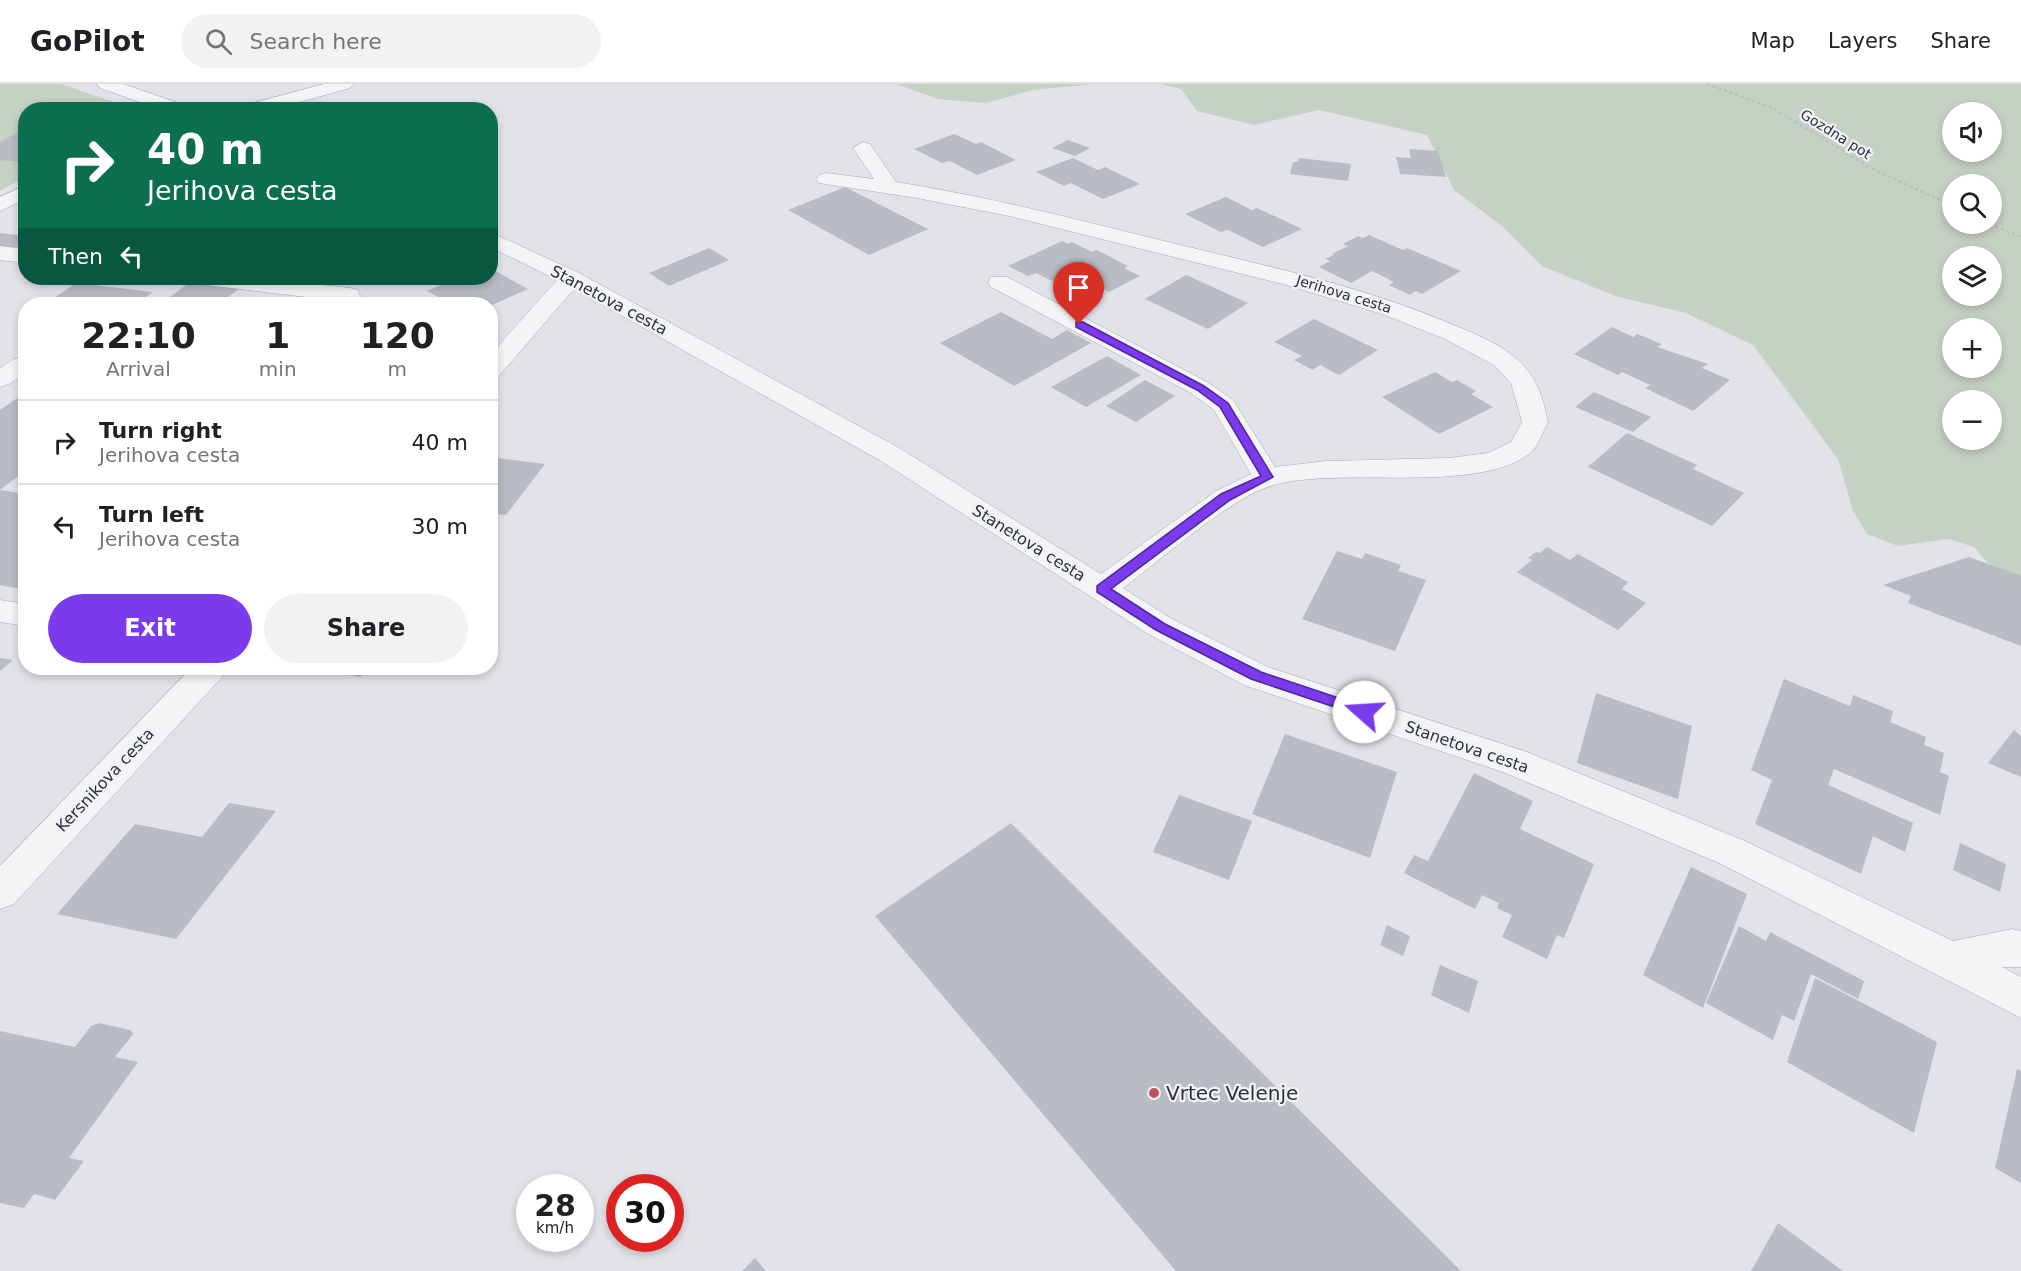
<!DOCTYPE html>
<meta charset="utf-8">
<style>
:root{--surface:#fff;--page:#f2f2f2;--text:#202124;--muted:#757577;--line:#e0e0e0;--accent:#7c3aed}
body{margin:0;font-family:"DejaVu Sans",sans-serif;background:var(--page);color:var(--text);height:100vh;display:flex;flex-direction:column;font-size:22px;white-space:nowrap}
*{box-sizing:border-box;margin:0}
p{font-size:20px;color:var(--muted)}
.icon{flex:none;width:33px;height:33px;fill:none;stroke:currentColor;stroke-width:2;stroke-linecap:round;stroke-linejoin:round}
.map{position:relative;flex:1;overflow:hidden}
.panel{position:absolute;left:18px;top:213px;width:480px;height:378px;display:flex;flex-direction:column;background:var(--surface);border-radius:24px;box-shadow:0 3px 9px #0003}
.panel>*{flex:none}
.guide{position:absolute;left:18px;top:18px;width:480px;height:183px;border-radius:24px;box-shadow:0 3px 9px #0003;background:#0b6e4f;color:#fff;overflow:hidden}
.fabs{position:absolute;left:1942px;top:18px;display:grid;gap:12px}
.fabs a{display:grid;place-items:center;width:60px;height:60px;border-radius:50%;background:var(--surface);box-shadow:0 3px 9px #0003;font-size:30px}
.speed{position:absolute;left:516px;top:1090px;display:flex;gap:12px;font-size:30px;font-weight:700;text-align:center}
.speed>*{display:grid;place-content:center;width:78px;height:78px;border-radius:50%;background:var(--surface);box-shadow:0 3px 9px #0003;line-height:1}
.speed small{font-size:15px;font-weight:400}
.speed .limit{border:9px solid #d22;background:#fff;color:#111}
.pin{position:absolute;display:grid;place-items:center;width:51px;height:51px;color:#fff;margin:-62px -26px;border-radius:50% 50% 50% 0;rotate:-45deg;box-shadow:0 0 6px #0007}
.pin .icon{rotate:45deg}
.me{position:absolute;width:66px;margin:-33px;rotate:289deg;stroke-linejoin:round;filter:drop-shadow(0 0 4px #0008)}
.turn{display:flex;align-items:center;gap:21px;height:126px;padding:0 30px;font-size:27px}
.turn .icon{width:78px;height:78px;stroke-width:2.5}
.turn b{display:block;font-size:42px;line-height:51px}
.then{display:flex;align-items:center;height:57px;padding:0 30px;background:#0003;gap:12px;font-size:22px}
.eta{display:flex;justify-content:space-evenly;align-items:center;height:102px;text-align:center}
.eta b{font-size:36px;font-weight:600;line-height:42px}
.action{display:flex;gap:12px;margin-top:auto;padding:12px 30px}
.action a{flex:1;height:69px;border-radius:36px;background:var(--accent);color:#fff;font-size:24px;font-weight:600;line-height:69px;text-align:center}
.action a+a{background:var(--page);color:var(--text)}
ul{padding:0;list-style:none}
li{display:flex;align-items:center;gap:18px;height:84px;padding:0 30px;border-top:2px solid var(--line)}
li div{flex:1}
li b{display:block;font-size:22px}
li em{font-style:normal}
header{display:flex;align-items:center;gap:36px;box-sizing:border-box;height:84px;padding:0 30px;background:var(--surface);border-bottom:2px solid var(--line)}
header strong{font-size:28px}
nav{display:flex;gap:33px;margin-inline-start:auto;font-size:21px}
.search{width:420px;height:54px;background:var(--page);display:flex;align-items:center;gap:15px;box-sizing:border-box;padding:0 21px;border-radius:33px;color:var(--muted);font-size:22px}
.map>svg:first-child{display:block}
.green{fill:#c5d1c3;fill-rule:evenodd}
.building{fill:#b8bcc4}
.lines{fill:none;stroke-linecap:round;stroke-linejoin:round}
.pedestrian-casing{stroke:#a7aab1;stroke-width:1}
.minor-casing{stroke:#a7aab1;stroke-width:1}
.path{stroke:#bbbdc2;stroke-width:2;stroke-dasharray:3 3;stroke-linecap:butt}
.pedestrian{fill:#f3f4f6;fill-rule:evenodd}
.minor{fill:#f3f4f6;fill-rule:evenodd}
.route{fill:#7c3aed;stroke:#51269a;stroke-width:1.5}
.poi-dot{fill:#bf535d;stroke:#f0f2f5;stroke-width:2}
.labels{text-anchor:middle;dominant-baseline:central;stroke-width:4.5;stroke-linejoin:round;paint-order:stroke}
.far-street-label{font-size:14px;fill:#2b313d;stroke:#f0f2f5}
.street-label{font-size:16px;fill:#2b313d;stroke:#f0f2f5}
.near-poi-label{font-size:20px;fill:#2b313d;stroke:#f0f2f5;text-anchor:start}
</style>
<header>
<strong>GoPilot</strong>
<div class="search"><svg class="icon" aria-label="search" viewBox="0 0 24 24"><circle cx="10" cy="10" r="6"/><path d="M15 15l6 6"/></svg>Search here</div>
<nav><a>Map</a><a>Layers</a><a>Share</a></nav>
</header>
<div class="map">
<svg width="2021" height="1187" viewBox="0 0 2021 1187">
<rect width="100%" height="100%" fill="#e1e3e8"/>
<!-- green -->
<path class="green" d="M0 0H61L134 25 26 26 25 93 0 107Z
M896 0H1094L1033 6 986 19 938 15Z
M1160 0H2021V517L1974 463 1949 455 1898 462 1867 450 1853 427 1838 375 1753 261 1686 229 1615 212 1542 182 1503 143 1454 106 1427 51 1319 26 1254 41 1197 27 1181 5ZM1953 28H1992V68H1953ZM1953 100H1992V140H1953ZM1953 172H1992V212H1953ZM1953 244H1992V284H1953ZM1953 316H1992V356H1953Z"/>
<!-- building -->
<path class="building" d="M26 44V75L20 78 0 76V58Z
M954 50 976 60 981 58 1016 76 977 91 950 77 942 79 914 65Z
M1068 56 1090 64 1075 72 1052 64Z
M1409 65 1438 67 1446 93 1400 90 1396 73 1411 74Z
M1073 74 1098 86 1105 83 1140 100 1103 115 1071 99 1064 102 1036 88Z
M1299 74 1351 80 1348 97 1290 90 1293 78H1298Z
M845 103 928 145 869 171 788 126Z
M1226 113 1252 126 1257 124 1302 145 1263 163 1228 146 1221 148 1185 130Z
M0 149 26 152V157L11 166 0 164Z
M1369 151 1403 166 1407 164 1461 187 1422 210 1416 207 1410 211 1389 201 1394 198 1372 187 1351 199 1319 183 1330 177 1326 175 1335 170H1332L1348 162 1343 160 1358 152 1363 154Z
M1062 157 1068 160 1072 158 1092 168 1097 166 1128 182 1124 184 1140 192 1109 208 1093 199 1075 208 1036 189 1028 192 1008 182Z
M709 164 729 176 669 202 649 189Z
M490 184 528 205 490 222 451 220 427 207 457 194H490Z
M1186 191 1248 219 1208 245 1145 215Z
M265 194H302L286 199 263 196Z
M190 198 240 204 219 220 162 219Z
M76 199 153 208 136 220H45Z
M150 213 164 214 155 220H140Z
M1001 228 1052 255 1067 246 1091 259 1014 302 940 259Z
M1314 235 1378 266 1339 291 1320 281 1313 286 1294 276 1302 272 1274 258Z
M1612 243 1633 253 1637 250 1662 260 1657 263 1708 280 1702 284 1730 296 1693 327 1645 304 1650 301 1622 288 1618 291 1574 270Z
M1107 272 1141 291 1086 323 1051 303Z
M1435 288 1452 298 1457 296 1476 307 1471 310 1493 323 1439 350 1382 313Z
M1145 296 1175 312 1136 338 1106 322Z
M26 308V386L0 406 26 410V506L0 501V326Z
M1594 308 1651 333 1633 348 1575 323Z
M1627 349 1697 381 1693 385 1744 409 1712 442 1588 383Z
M490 373 545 380 506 431 490 429Z
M1547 463 1570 476 1578 470 1628 498 1622 505 1646 519 1618 546 1517 488 1532 476 1528 474 1536 468 1540 469Z
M1337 467 1362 475 1365 469 1401 481 1398 487 1426 496 1395 567 1302 535Z
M1969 473 2021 492V562L1908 519 1911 512 1883 501Z
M0 574 13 576 0 587Z
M312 584H367L360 593Z
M1784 595 1850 622 1853 611 1893 627 1890 638 1926 653 1924 661 1944 669 1940 688 1949 692 1940 731 1834 685 1828 701 1913 739 1905 768 1873 752 1861 790 1755 740 1772 696 1751 686Z
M1596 609 1692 642 1678 715 1577 679Z
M2014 646 2021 652V693L1988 679Z
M1285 650 1397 688 1370 774 1252 730Z
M1474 689 1533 717 1520 745 1594 780 1564 854 1557 851 1547 875 1502 853 1512 831 1497 824 1499 819 1482 811 1475 825 1404 789 1414 771 1428 777Z
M1179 711 1252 737 1229 796 1153 768Z
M229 719 276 727 176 855 57 830 135 740 202 753Z
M1011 739 1461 1187H1176L875 832Z
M1960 759 2006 780 2000 808 1953 786Z
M1691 783 1747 810 1703 924 1643 891Z
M1387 841 1410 852 1403 872 1380 861Z
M1739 842 1766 857 1770 848 1864 897 1858 915 1811 890 1794 937 1782 931 1773 956 1706 919Z
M1440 881 1478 897 1469 929 1431 911Z
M1815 894 1937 958 1914 1049 1787 978Z
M99 939 130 946 133 950 115 973 138 978 69 1074 84 1077 55 1116 34 1110 24 1124 0 1119V947L75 963 91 942Z
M2017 985 2021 987V1099L1995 1084Z
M1778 1139 1843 1187H1751Z
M755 1174 766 1187H742Z"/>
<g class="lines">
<defs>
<path id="pedestrian" d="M26 273V289L9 300 0 303V284L14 275Z
M0 516 26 520V542L0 538Z"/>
<path id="minor" d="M97 0H123L187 22 190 26H162L100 4Z
M324 0H353L350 4 270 26H239L242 22Z
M863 58 870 60 896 98C998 114 1097 141 1197 165 1280 185 1365 204 1444 237 1468 247 1493 256 1513 272 1535 288 1543 312 1548 338 1543 347 1538 363 1530 369 1478 411 1340 382 1274 401 1231 413 1161 476 1123 504L1172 535 1268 583 1527 668 1745 757 1953 857 2012 845 2021 847V883H2002L2021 893V934L1719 779 1503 688 1244 601 1150 551 881 377 574 205 499 292 490 294V271L557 196 490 163V148L579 189 901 365 1101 490 1216 407 1251 390 1214 326 1191 309 991 203 988 198 991 193H1007L1209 299 1233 316 1275 383 1326 377 1449 374 1488 369 1511 358 1522 338 1511 299 1494 281 1445 255 1382 230 1283 200 1009 132 917 114 819 99 816 95 819 91 826 89 874 95 853 64Z
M26 101V115L0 127V113Z
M0 162 26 165V179L0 176Z
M196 194H260L350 204 358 206 363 220H340L339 217 207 201 199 199Z
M191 584H226L222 593 14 820 0 825V782Z"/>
</defs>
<!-- pedestrian casing -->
<use href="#pedestrian" class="pedestrian-casing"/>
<!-- minor casing -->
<use href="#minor" class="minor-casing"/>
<!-- path -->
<path class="path" d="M1707 0 1773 24 1869 83 1953 122
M1990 140 2021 153"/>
<!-- pedestrian -->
<use href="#pedestrian" class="pedestrian"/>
<!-- minor -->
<use href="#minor" class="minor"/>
</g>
<!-- route -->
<path class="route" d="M1076 238H1083L1204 302 1228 319 1273 393 1230 416 1111 505 1165 540 1261 588 1369 624V631L1364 633 1251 595 1156 546 1097 508V502L1221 410 1261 392 1220 323 1197 306 1076 243Z"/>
<!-- markers -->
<circle class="poi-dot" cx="1154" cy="1009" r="6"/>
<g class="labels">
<!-- far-street labels -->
<g class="far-street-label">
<text transform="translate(1836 50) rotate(32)">Gozdna pot</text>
<text transform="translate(1344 210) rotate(17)">Jerihova cesta</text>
</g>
<!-- street labels -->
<g class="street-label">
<text transform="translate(609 216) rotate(28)">Stanetova cesta</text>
<text transform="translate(1029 459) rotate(32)">Stanetova cesta</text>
<text transform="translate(1467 663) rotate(19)">Stanetova cesta</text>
<text transform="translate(105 696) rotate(-47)">Kersnikova cesta</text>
</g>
<!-- near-poi labels -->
<g class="near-poi-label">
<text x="1166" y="1009">Vrtec Velenje</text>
</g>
</g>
</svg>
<div class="fabs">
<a><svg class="icon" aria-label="sound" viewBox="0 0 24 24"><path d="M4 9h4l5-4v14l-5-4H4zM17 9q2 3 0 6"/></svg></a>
<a><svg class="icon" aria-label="search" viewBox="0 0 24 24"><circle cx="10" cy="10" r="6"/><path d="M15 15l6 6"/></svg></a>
<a><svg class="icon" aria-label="layers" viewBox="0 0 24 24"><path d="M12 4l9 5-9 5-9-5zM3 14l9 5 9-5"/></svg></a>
<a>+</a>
<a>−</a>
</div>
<div class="speed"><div>28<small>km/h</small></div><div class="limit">30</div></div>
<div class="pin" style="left:1079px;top:240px;background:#d93025"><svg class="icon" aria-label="arrive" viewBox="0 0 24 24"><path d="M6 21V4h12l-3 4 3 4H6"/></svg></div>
<svg class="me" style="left:1364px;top:628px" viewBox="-20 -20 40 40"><circle r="19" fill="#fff"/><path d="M0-13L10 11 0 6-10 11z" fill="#7c3aed"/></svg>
<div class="guide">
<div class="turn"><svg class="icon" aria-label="right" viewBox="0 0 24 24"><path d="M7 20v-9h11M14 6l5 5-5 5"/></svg><div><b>40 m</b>Jerihova cesta</div></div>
<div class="then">Then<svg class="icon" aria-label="left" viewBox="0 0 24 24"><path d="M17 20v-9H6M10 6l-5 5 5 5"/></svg></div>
</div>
<section class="panel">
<div class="eta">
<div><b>22:10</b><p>Arrival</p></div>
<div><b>1</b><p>min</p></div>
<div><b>120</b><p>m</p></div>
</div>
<ul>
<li><svg class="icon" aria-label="right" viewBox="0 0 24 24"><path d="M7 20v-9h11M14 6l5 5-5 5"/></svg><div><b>Turn right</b><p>Jerihova cesta</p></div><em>40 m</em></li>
<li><svg class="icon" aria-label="left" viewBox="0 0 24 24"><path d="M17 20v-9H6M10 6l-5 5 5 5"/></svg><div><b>Turn left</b><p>Jerihova cesta</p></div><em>30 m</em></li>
</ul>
<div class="action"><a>Exit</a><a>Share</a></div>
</section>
</div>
